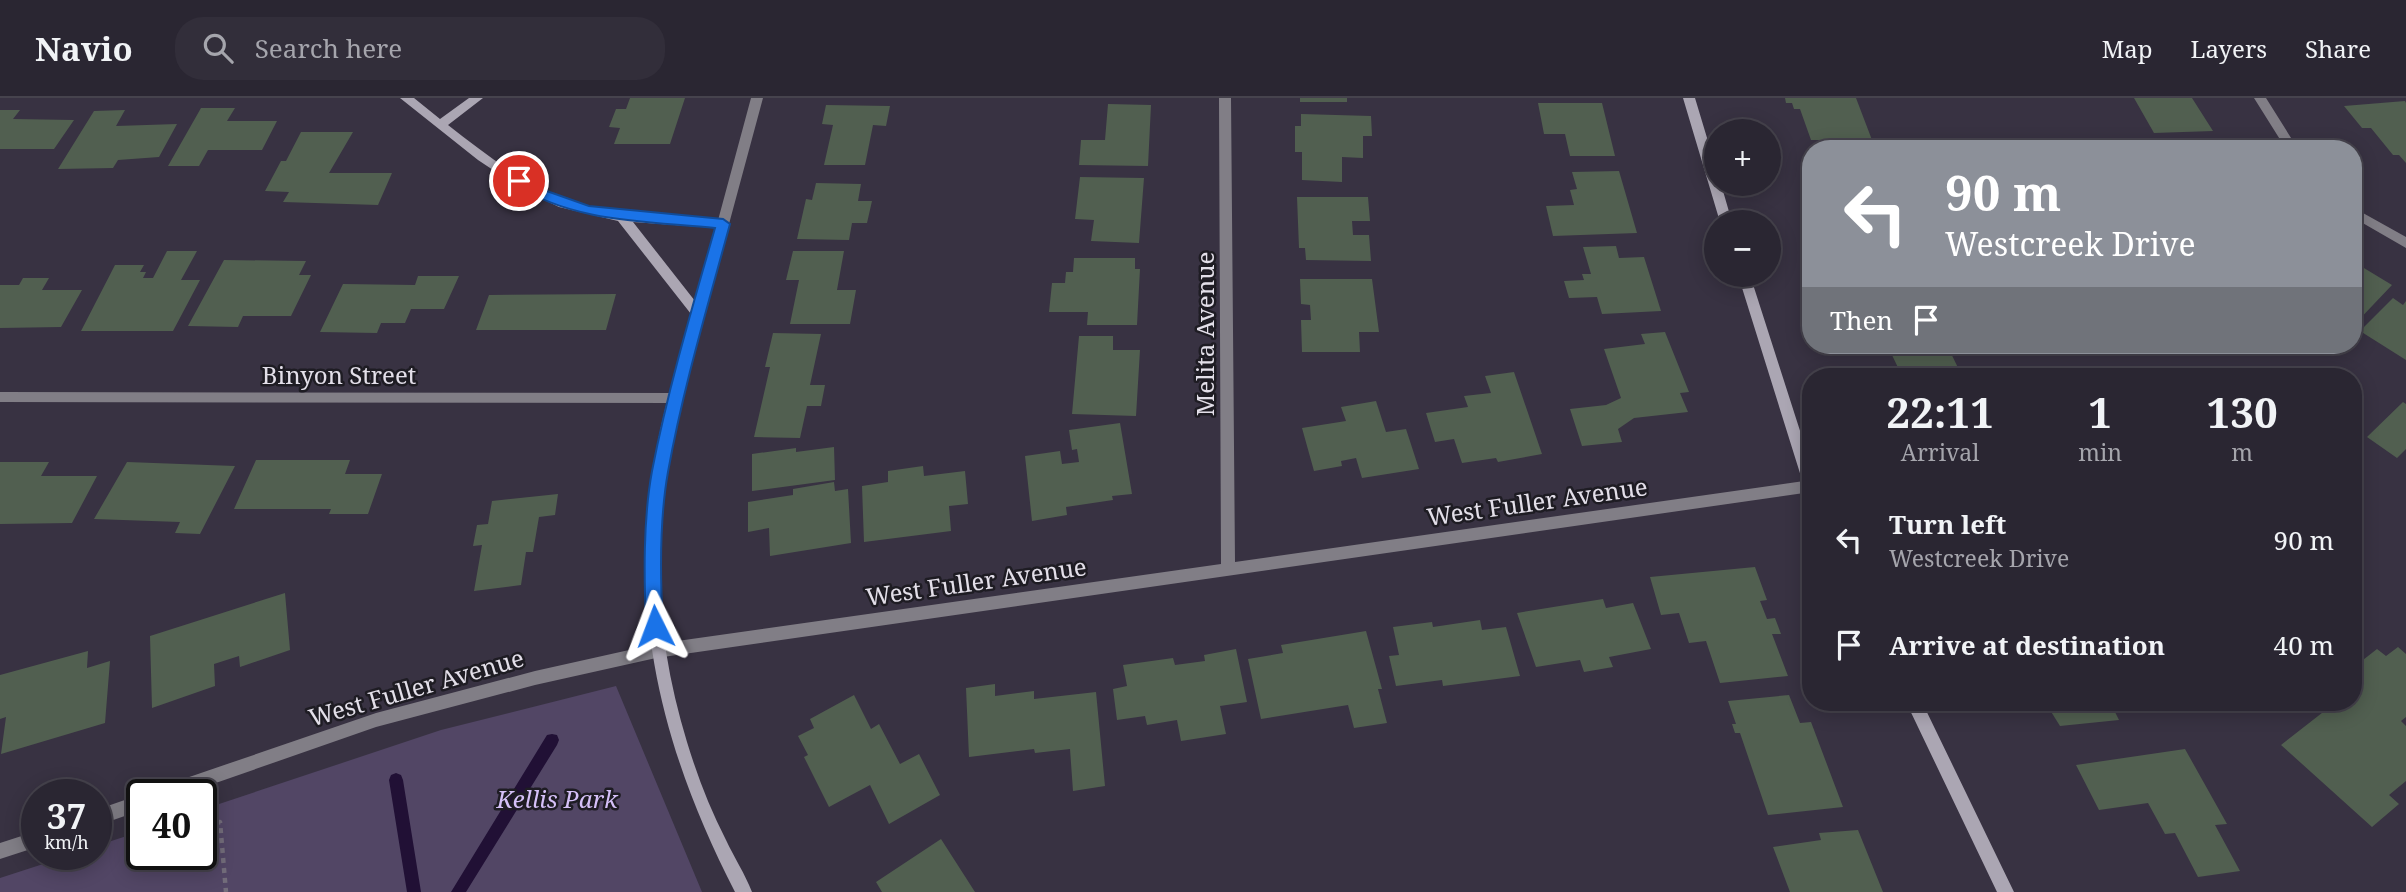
<!DOCTYPE html>
<meta charset="utf-8">
<style>
:root{--surface:#2a2632;--page:#322e3a;--text:#f1f3f6;--muted:#a5a5ac;--line:#46434d}
body{margin:0;font-family:"Noto Serif",serif;background:var(--page);color:var(--text);height:100vh;display:flex;flex-direction:column;font-size:26px;white-space:nowrap}
*{box-sizing:border-box;margin:0}
p{font-size:23px;color:var(--muted)}
.icon{flex:none;width:38px;height:38px;fill:none;stroke:currentColor;stroke-width:2;stroke-linecap:round;stroke-linejoin:round}
.map{position:relative;flex:1;overflow:hidden}
.panel{position:absolute;left:1802px;top:270px;width:560px;height:343px;display:flex;flex-direction:column;background:var(--surface);border-radius:28px;box-shadow:0 4px 18px #0003,0 0 0 2px var(--line)}
.panel>*{flex:none}
.guide{position:absolute;left:1802px;top:42px;width:560px;height:214px;border-radius:28px;box-shadow:0 4px 18px #0003,0 0 0 2px var(--line);background:#8c9099;color:#fff;overflow:hidden}
.tools{position:absolute;left:1704px;top:21px;display:grid;gap:14px}
.tools a{display:grid;place-items:center;width:77px;height:77px;border-radius:50%;background:var(--surface);box-shadow:0 4px 18px #0003,0 0 0 2px var(--line);font-size:35px}
.speed{position:absolute;left:21px;top:681px;display:flex;gap:14px;font-size:35px;font-weight:700;text-align:center}
.speed>*{display:grid;place-content:center;width:91px;height:91px;border-radius:50%;background:var(--surface);box-shadow:0 4px 18px #0003,0 0 0 2px var(--line);line-height:1}
.speed small{font-size:18px;font-weight:400}
.speed .limit{border:4px solid #111;border-radius:10px;background:#fff;color:#111}
.pin{position:absolute;display:grid;place-items:center;width:60px;height:60px;color:#fff;margin:-30px;border:4px solid #fff;border-radius:50%;box-shadow:0 2px 7px #0007}
.me{position:absolute;width:77px;margin:-38px;rotate:357deg;stroke-linejoin:round;filter:drop-shadow(0 0 5px #0008)}
.turn{display:flex;align-items:center;gap:24px;height:147px;padding:0 28px;font-size:32px}
.turn .icon{width:91px;height:91px;stroke-width:2.5}
.turn b{display:block;font-size:49px;line-height:60px}
.then{display:flex;align-items:center;height:66px;padding:0 28px;background:#0003;gap:14px;font-size:26px}
.eta{display:flex;justify-content:space-evenly;align-items:center;height:119px;text-align:center}
.eta b{font-size:42px;font-weight:700;line-height:49px}
ul{padding:0;list-style:none}
li{display:flex;align-items:center;gap:21px;height:105px;padding:0 28px}
li div{flex:1}
li b{display:block;font-size:26px}
li em{font-style:normal}
header{display:flex;align-items:center;gap:42px;box-sizing:border-box;height:98px;padding:0 35px;background:var(--surface);border-bottom:2px solid var(--line)}
header strong{font-size:33px}
nav{display:flex;gap:38px;margin-inline-start:auto;font-size:24px}
.search{width:490px;height:63px;background:var(--page);display:flex;align-items:center;gap:18px;box-sizing:border-box;padding:0 24px;border-radius:28px;color:var(--muted);font-size:26px}
.map>svg:first-child{display:block}
.green{fill:#524665}
.lines{fill:none;stroke-linecap:round;stroke-linejoin:round}
.stream{fill:#211035;fill-rule:evenodd}
.building{fill:#515f50}
.path{stroke:#736d7b;stroke-width:4.5;stroke-dasharray:5 5;stroke-linecap:butt}
.street{fill:#817e86;fill-rule:evenodd}
.secondary{fill:#aba6b3;fill-rule:evenodd}
.route{fill:#1a73e8;stroke:#114b97;stroke-width:2}
.labels{text-anchor:middle;dominant-baseline:central;stroke-width:5;stroke-linejoin:round;paint-order:stroke}
.street-label{font-size:24px;fill:#e3dfe9;stroke:#1e1c23}
.park-label{font-size:24px;font-style:italic;fill:#d5c0f8;stroke:#1e1c23}
</style>
<header>
<strong>Navio</strong>
<div class="search"><svg class="icon" aria-label="search" viewBox="0 0 24 24"><circle cx="10" cy="10" r="6"/><path d="M15 15l6 6"/></svg>Search here</div>
<nav><a>Map</a><a>Layers</a><a>Share</a></nav>
</header>
<div class="map">
<svg width="2406" height="794" viewBox="0 0 2406 794">
<rect width="100%" height="100%" fill="#383242"/>
<!-- green -->
<path class="green" d="M616 588 702 794H0V780L74 756H96V748L142 733V756H201V712L441 632Z"/>
<g class="lines">
<!-- stream -->
<path class="stream" d="M552 636 557 637 559 642 557 647 466 794H451L547 637Z
M396 675 401 677 403 682 421 794H407L389 682 391 677Z"/>
</g>
<!-- building -->
<path class="building" d="M630 0H685L670 46H614L620 30 609 29 616 11H626Z
M1300 0H1347V4H1300Z
M1785 0H1856L1872 42H1811L1800 11H1794L1792 5H1786Z
M2134 0H2192L2213 33 2154 35Z
M2405 3 2406 5V65L2399 57H2393L2371 30H2362L2344 8Z
M1538 5H1602L1615 58H1570L1565 36H1544Z
M1108 6 1151 7 1148 68 1079 67 1081 42H1105Z
M826 7 890 8 886 28 873 27 865 67H824L833 27 822 26Z
M201 10H235L227 23H277L262 52H208L199 68H168Z
M0 12H20L13 21 74 22 54 51H0Z
M125 12 116 28 177 26 159 59 118 62 113 70 58 71 94 13Z
M1301 16 1371 18 1372 38H1363V60L1342 59V84L1302 82V54H1295V28H1301Z
M301 34H353L329 75H392L378 107 283 104 289 94 265 93 281 63H286Z
M1619 73 1637 135 1553 138 1546 108 1574 107 1570 92 1577 91 1572 74Z
M1080 79 1144 80 1139 145 1091 143 1094 122 1075 121Z
M816 85 861 86 858 103H872L867 125H852L849 142 797 141 806 101 812 102Z
M1297 99H1368L1370 123H1352L1353 137H1369L1371 163 1306 162 1305 150H1299Z
M1616 148 1619 160 1644 159 1661 213 1602 216 1597 199 1569 200 1564 183 1584 182 1582 176H1591L1583 149Z
M167 153H197L181 182H200L173 233H81L115 167H144L140 174H146L143 180H153Z
M793 153H844L837 192H856L850 226H790L799 182H786Z
M1074 160H1135V171H1140L1137 227H1087L1088 214H1049L1052 185H1065L1066 174H1073Z
M224 162 306 163 299 177H311L291 218H243L238 229 188 228Z
M2354 164 2392 187 2354 227Z
M418 178H459L444 211H411L405 225H381L377 235 320 234 343 186 415 187Z
M23 180H49L42 192H82L61 229 0 230V187H19Z
M1300 181H1372L1379 234H1359L1360 254H1302L1301 222H1311L1310 207 1301 206Z
M616 196 606 232H476L489 197Z
M2393 200 2403 207 2406 203V262L2360 233Z
M1665 234 1689 294 1680 295 1688 314 1634 320 1618 331 1622 344 1582 348 1570 311 1606 307 1621 300 1604 251 1645 246 1641 236Z
M773 235 821 236 810 287H825L821 308H807L800 340 754 339 770 269H765Z
M1079 238H1113V252H1140L1136 318 1072 316Z
M1881 247H1947L1962 278H1902L1892 257H1886Z
M1514 274 1542 356 1498 364 1496 360 1462 365 1454 341 1435 344 1426 315 1468 309 1464 298 1491 295 1485 278Z
M1376 303 1386 334 1406 331 1419 371 1362 380 1356 360 1341 363 1342 368 1314 373 1302 330 1346 323 1341 309Z
M2403 304 2406 306V351L2397 360 2367 339Z
M1120 325 1132 396 1112 398 1113 402 1066 409 1067 417 1032 423 1025 358 1060 353 1062 366 1079 364 1077 351 1072 352 1069 332Z
M834 349 835 382 752 393V356L796 350V354Z
M256 362H350L345 376H382L368 416H329L331 411H234Z
M0 364H49L41 378H97L72 425 0 426Z
M127 364 235 368 200 436 175 435 180 424 94 421Z
M923 368 924 378 965 373 968 406 949 408 951 433 864 444 862 388 888 384V373Z
M834 384 835 393 848 391 851 445 770 458 769 430 748 434V404L793 397V391Z
M558 396 555 417 539 419 533 454H526L521 487 474 493 482 447 473 448 477 427 488 426 492 403Z
M1755 469 1767 502 1760 503 1767 521 1775 520 1781 536H1772L1788 578 1720 585 1706 543 1689 545 1679 515 1661 517 1650 479Z
M285 495 290 552 240 569 239 558 214 566 215 588 152 610 150 538Z
M1603 501 1606 510 1633 505 1651 551 1609 559 1613 569 1584 574 1580 562 1536 569 1517 515Z
M1480 522 1482 532 1506 529 1520 578 1443 588 1442 582 1396 588 1389 558 1399 557 1393 529 1432 524 1433 529Z
M1366 533 1382 591H1378L1387 625 1354 630 1348 607 1261 621 1248 561 1283 555 1281 547Z
M2398 549 2406 556V619L2401 623 2406 628V683L2389 697 2399 706 2372 729 2281 647 2336 604H2354V590L2360 585 2354 580V569L2377 551 2386 558Z
M1236 551 1247 604 1220 608 1226 636 1181 643 1177 622 1147 627 1145 618 1117 622 1113 591 1127 588 1123 567 1173 560 1175 567 1205 563 1204 557Z
M88 553 87 570 110 563 105 625 1 656 6 619 0 621V577Z
M995 586V598L1034 593V601L1096 594 1105 688 1073 693 1070 651 1035 655 1034 651 969 659 966 590Z
M854 597 871 631 879 626 900 666 919 656 940 697 889 726 870 687 829 709 804 659 808 657 798 638 814 630 810 621Z
M1789 597 1800 625 1811 624 1843 709 1768 717 1740 635H1735L1732 626H1736L1728 603Z
M2045 604H2110L2119 622 2060 628Z
M2185 651 2227 726 2215 727 2240 773 2198 779 2175 735 2165 736 2148 705 2099 712 2076 667Z
M1858 732 1883 794H1790L1773 749 1821 742 1819 735Z
M941 741 975 794H882L876 784Z"/>
<g class="lines">
<!-- path -->
<path class="path" d="M202 712 204 729 220 724 226 794"/>
<!-- street -->
<path class="street" d="M751 0H763L729 126 723 131 717 126Z
M1219 0H1231L1235 464 1811 382V394L656 560 535 587 376 629 184 696H155L157 691 163 688 376 615 535 573 656 546 1221 466Z
M2254 0H2266L2298 51H2286Z
M2354 110 2406 139V150L2354 120Z
M0 294 677 295 684 300 677 305 0 304Z
M142 696V712L96 728V712Z
M37 733V749L0 761V745Z"/>
<!-- secondary -->
<path class="secondary" d="M400 0H414L440 21 469 0H483L448 27C484 55 522 85 565 102 614 121 671 118 723 121L729 126C701 226 668 325 660 430 655 501 666 575 687 644 697 677 710 711 726 742 734 759 745 776 752 794H735C676 679 640 564 646 434 649 360 671 287 691 216L618 123 559 109 520 90 478 62ZM633 124 716 130 695 203Z
M1683 0H1695L1717 73V86H1721L1732 124H1720Z
M1738 177H1750L1811 367V394L1806 392 1804 388Z
M1906 604H1922L2014 794H1997Z"/>
</g>
<!-- route -->
<path class="route" d="M519 78 544 92 589 108 723 121 730 126C708 207 683 290 668 374 659 424 660 478 663 528L661 533 655 536 649 533 646 528C644 479 643 422 652 373 668 291 692 210 715 130 647 123 574 125 514 86V79Z"/>
<g class="labels">
<!-- street labels -->
<g class="street-label">
<text transform="translate(1204 236) rotate(-90)">Melita Avenue</text>
<text x="339" y="276">Binyon Street</text>
<text transform="translate(1537 403) rotate(-8)">West Fuller Avenue</text>
<text transform="translate(976 483) rotate(-8)">West Fuller Avenue</text>
<text transform="translate(416 589) rotate(-16)">West Fuller Avenue</text>
</g>
<!-- park labels -->
<g class="park-label">
<text x="557" y="700">Kellis Park</text>
</g>
</g>
</svg>
<div class="tools">
<a>+</a>
<a>−</a>
</div>
<div class="speed"><div>37<small>km/h</small></div><div class="limit">40</div></div>
<div class="pin" style="left:519px;top:83px;background:#d93025"><svg class="icon" aria-label="arrive" viewBox="0 0 24 24"><path d="M6 21V4h12l-3 4 3 4H6"/></svg></div>
<svg class="me" style="left:655px;top:528px" viewBox="-20 -20 40 40"><path d="M0-17L14 15 0 8-14 15z" fill="#1a73e8" stroke="#fff" stroke-width="4"/></svg>
<div class="guide">
<div class="turn"><svg class="icon" aria-label="left" viewBox="0 0 24 24"><path d="M17 20v-9H6M10 6l-5 5 5 5"/></svg><div><b>90 m</b>Westcreek Drive</div></div>
<div class="then">Then<svg class="icon" aria-label="arrive" viewBox="0 0 24 24"><path d="M6 21V4h12l-3 4 3 4H6"/></svg></div>
</div>
<section class="panel">
<div class="eta">
<div><b>22:11</b><p>Arrival</p></div>
<div><b>1</b><p>min</p></div>
<div><b>130</b><p>m</p></div>
</div>
<ul>
<li><svg class="icon" aria-label="left" viewBox="0 0 24 24"><path d="M17 20v-9H6M10 6l-5 5 5 5"/></svg><div><b>Turn left</b><p>Westcreek Drive</p></div><em>90 m</em></li>
<li><svg class="icon" aria-label="arrive" viewBox="0 0 24 24"><path d="M6 21V4h12l-3 4 3 4H6"/></svg><div><b>Arrive at destination</b></div><em>40 m</em></li>
</ul>
</section>
</div>
